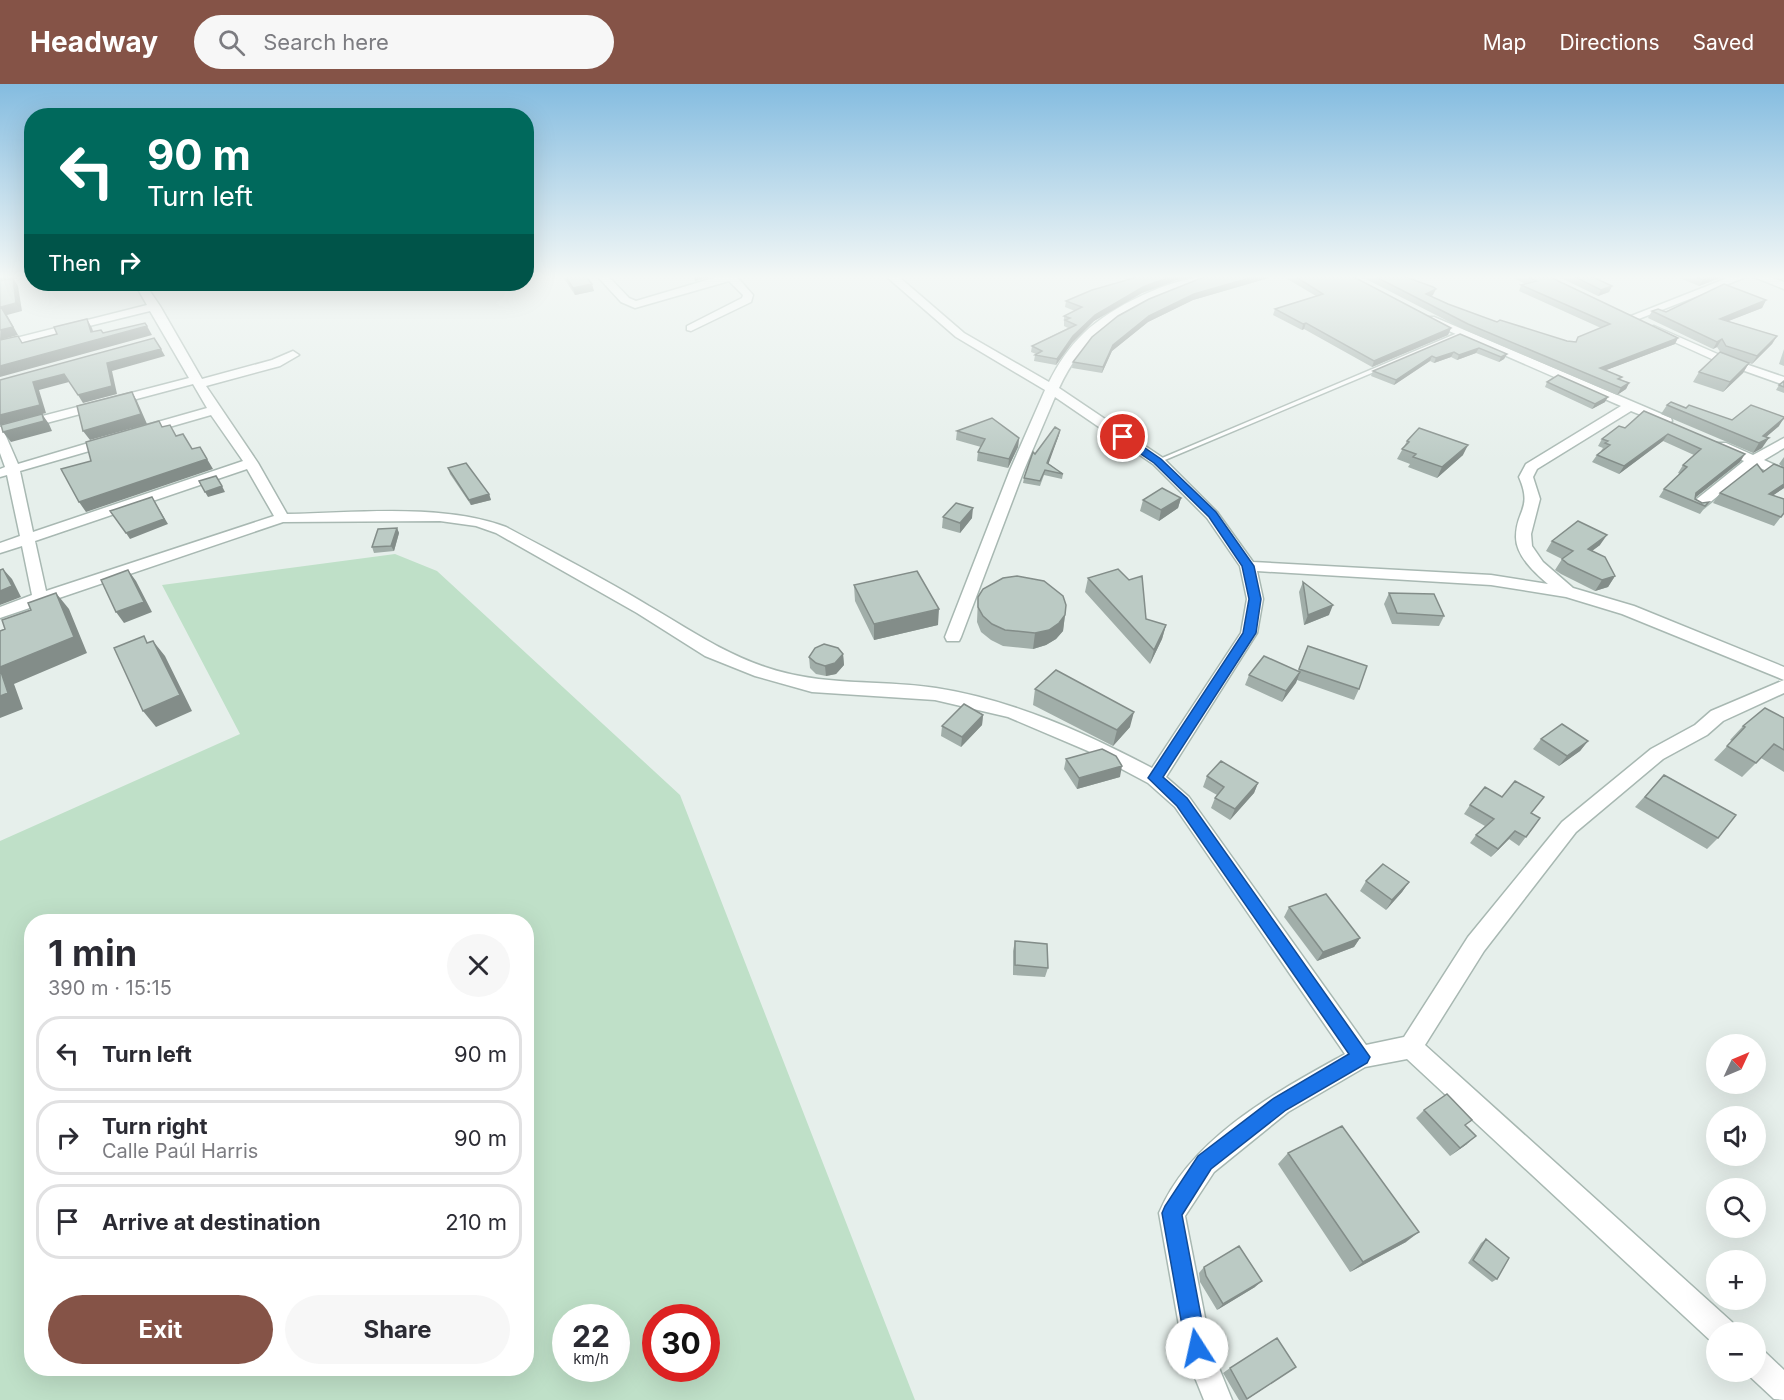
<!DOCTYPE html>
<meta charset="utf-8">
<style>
:root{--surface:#fff;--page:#f7f7f7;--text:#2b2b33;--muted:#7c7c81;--line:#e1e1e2;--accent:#855347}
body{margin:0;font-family:Inter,sans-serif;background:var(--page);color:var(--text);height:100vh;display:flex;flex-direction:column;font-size:22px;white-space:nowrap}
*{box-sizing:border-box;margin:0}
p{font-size:20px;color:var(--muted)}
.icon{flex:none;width:33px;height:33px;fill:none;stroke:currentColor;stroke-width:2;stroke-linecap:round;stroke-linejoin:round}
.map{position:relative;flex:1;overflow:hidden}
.sheet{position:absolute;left:24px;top:830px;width:510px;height:462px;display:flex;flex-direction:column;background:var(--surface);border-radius:24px;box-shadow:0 6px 24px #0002}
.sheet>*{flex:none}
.hud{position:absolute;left:24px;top:24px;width:510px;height:183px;border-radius:24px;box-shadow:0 6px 24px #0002;background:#00695c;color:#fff;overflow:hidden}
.needle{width:39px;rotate:46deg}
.controls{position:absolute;left:1706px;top:950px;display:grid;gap:12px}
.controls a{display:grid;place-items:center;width:60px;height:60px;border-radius:50%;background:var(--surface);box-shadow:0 6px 24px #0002;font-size:30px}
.speed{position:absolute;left:552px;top:1220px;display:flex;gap:12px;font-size:30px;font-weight:700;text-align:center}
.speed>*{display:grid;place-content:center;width:78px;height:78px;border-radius:50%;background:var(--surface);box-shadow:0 6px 24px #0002;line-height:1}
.speed small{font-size:15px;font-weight:400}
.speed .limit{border:9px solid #d22;background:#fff;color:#111}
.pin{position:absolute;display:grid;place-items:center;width:51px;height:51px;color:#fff;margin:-26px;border:3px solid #fff;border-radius:50%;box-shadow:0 2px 6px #0007}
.me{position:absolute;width:66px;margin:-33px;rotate:350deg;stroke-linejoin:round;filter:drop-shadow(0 0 4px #0008)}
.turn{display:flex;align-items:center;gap:21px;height:126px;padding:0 24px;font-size:27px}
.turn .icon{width:78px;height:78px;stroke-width:2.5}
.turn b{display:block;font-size:42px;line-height:51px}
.then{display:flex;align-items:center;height:57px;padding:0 24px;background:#0003;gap:12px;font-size:22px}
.round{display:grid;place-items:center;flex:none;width:63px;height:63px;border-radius:32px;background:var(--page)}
.head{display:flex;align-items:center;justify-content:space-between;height:102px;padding:0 24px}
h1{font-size:36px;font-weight:700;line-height:45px}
.primary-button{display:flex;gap:12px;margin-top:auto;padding:12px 24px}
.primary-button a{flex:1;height:69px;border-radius:36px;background:var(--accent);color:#fff;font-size:24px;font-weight:700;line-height:69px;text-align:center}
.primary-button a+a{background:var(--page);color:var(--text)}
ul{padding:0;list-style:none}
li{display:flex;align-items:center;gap:18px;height:75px;margin:0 12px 9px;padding:0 12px;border:3px solid var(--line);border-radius:24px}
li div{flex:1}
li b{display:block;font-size:22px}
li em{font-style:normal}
header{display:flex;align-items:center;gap:36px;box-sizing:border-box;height:84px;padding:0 30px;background:var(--accent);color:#fff}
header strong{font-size:28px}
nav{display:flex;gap:33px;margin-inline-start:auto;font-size:21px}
.search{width:420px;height:54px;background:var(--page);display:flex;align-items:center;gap:15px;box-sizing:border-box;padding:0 21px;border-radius:33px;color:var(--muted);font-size:22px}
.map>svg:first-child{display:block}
.green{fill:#bfe0c8;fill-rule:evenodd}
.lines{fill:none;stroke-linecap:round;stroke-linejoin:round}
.service-casing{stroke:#a8b8b2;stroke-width:3}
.minor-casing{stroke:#a8b8b2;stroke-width:3}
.primary-casing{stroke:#c2cac8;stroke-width:3}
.service{fill:#fff;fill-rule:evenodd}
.minor{fill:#fff;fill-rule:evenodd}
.primary{fill:#6aa596;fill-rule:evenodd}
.wall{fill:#a1aea9}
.shaded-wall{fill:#838d89}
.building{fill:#bbcac4;stroke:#838d89;stroke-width:1.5}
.route{fill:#1a73e8;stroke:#114b97;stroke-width:1.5}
</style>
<header>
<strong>Headway</strong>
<div class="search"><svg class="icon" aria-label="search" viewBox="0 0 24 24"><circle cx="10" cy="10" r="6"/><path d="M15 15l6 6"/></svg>Search here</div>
<nav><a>Map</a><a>Directions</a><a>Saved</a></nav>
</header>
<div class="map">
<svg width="1784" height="1316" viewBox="0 0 1784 1316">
<rect width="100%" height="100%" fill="#e6efeb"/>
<!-- green -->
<path class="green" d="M395 470 437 487 680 711 915 1316H0V757L240 650 162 501ZM32 837H526V1284H32ZM566 1233H616V1284H566ZM656 1233H706V1284H656Z"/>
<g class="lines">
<defs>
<path id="service" d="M1460 248 1462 249V251L1160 378 1158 379 1155 377Z"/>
<path id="minor" d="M598 193H609L629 214 636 217 717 193H737L753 211 751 218 691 247 687 246V242L742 214 743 211 729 197 635 224 621 218Z
M887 193H899L964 249 1049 298C1058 280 1069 263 1084 249 1111 223 1171 193 1209 193 1197 202 1179 205 1165 211 1116 231 1082 254 1059 304L1163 374 1217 428 1253 478 1491 491 1548 500C1535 489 1516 472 1516 453 1516 426 1533 425 1519 393L1526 380 1621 322 1426 237V233H1434L1671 334 1672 337 1666 341 1631 327 1537 385 1533 393 1540 415 1531 450 1532 462 1543 478 1573 504 1634 522 1784 583V596L1622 530 1566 513 1491 501 1257 487 1263 515 1257 549 1166 693 1189 713 1366 961 1404 953 1468 853 1562 738 1651 665 1695 641 1711 627 1784 596V609L1723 637 1707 651 1663 675 1576 748 1484 867 1425 961 1732 1238 1736 1248H1716V1259L1712 1258 1407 975 1365 983 1288 1028 1214 1088 1185 1132 1211 1264 1232 1316H1204L1183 1264 1159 1129C1191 1053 1277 1008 1345 970L1175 723 1148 699 1088 667 1008 633 935 616 812 608 755 592 705 572 637 529 496 449 476 442 440 437 283 438 0 534V523L32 511 22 462 0 469V459L20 452 7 391 0 393V385L5 383 0 369V343L189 294 150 227 0 264V258L147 221 135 200H145L160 222 202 295 272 276 293 267 299 271 280 282 206 302 258 379 287 430C356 429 441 419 506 443 554 469 603 494 649 522 689 545 721 568 765 583 823 603 877 595 936 604 1013 616 1083 648 1152 684L1241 549 1247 515 1240 482 1207 434 1153 380 1055 313 1024 386 961 553 959 557H947L945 553 1010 386 1045 306 956 253ZM193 300 207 324 133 345 132 348 138 352 211 331 243 377 33 448 20 387 117 359 119 356 112 352 18 380 5 350ZM247 385 274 432 46 507 35 457Z
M1730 193H1746L1636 236 1632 237 1626 234Z
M1754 193H1770L1784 198V205Z
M1654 242 1722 272 1784 293V301L1714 276 1650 247V243Z
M1784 354V364L1764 376 1784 385V394L1755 382 1703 424H1693L1691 421 1693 418 1744 377 1716 365 1714 362 1716 359H1726L1753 371Z
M1755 1264 1765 1268 1784 1286V1316L1774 1315 1745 1288 1755 1287Z"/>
<path id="primary" d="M0 193H14L0 198Z"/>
</defs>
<!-- service casing -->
<use href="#service" class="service-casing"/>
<!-- minor casing -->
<use href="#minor" class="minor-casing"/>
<!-- primary casing -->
<use href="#primary" class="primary-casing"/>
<!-- service -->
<use href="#service" class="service"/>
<!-- minor -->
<use href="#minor" class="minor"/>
<!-- primary -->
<use href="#primary" class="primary"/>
</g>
<!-- wall -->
<path class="wall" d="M563 193H586L594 207 575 211Z
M1124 193H1195L1177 196 1142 209 1094 237 1072 259 1056 281 1034 277 1035 271 1036 270 1031 268 1032 262 1068 244 1064 242V232L1075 227 1065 223 1066 217 1127 196Z
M1204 193H1272L1193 216 1148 238 1112 267 1102 289 1072 284 1073 278Z
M1284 193H1354L1451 244 1448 251 1372 283 1304 245 1302 246 1273 231 1275 225 1316 212Z
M1362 193H1406L1433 211 1431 212 1448 220 1497 238 1567 257 1576 258 1601 244 1519 207 1521 201 1526 200 1511 193H1550L1675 260 1606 286 1620 295 1629 299 1626 305 1617 311 1465 246Z
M1559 193H1593L1612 202 1609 208 1598 212Z
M1677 193H1723L1699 202Z
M1766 216 1762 224 1728 237 1777 252 1772 260 1752 280 1749 279 1743 289 1723 308 1693 298 1699 288 1721 269 1717 263 1713 265 1648 234 1652 227 1666 228Z
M1460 250 1507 270 1504 275 1499 278 1476 269 1457 276 1451 273 1434 279 1430 277 1394 301 1371 292 1373 287Z
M1784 265V282L1779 280Z
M1784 297V309L1776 306 1779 301Z
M1547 298 1605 318 1592 325 1545 303Z
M1667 321 1686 324 1732 336 1779 342 1766 353 1762 364 1753 369 1661 330Z
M1644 327 1740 378 1696 413 1695 415 1702 419 1709 418 1700 430 1659 413 1664 405 1680 390 1678 389 1683 381 1694 371 1663 357 1619 390 1592 378 1597 371 1602 367H1601L1603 364 1598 362 1602 355 1625 344Z
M1060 346 1059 351 1048 379 1063 390 1062 395 1044 391 1040 402 1023 399 1024 394 1035 370Z
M957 347 1019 354 1018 363 1008 384 977 377 978 368 981 363 956 356Z
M1407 357 1463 371 1437 394 1408 383 1410 380 1397 375Z
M1784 373V404L1773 411 1784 429 1774 442 1713 419 1720 409 1784 384 1779 380Z
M448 384 489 410 491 416 471 421 450 390Z
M1181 414 1178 424 1159 437 1140 427 1143 416Z
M943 433 972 434 960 449 942 444Z
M397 444 399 449 394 467 374 469 372 463Z
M1552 457 1600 461 1592 467 1615 492 1608 503 1595 507 1561 490 1555 486 1562 475 1546 467Z
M1088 494 1146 535 1166 541 1162 555 1150 580 1085 508Z
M1303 498 1329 531 1304 541 1299 508Z
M854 501 938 541 874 556 855 517Z
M1389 509 1444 532 1439 542 1392 540 1384 520Z
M978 513 1065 531 1063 547 1056 555 1046 561 1033 565 1003 562 991 556 981 548 977 538Z
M1308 562 1359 605 1354 616 1297 596 1282 618 1245 601 1249 591 1298 587Z
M843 570 844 581 836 590 826 592 816 590 810 584 809 573Z
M1035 605 1130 643 1113 662 1033 621Z
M983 631 982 641 961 663 941 652 942 642Z
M1784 634V688L1761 674 1742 693 1714 676 1732 657 1730 656 1743 642Z
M1541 655 1588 657 1580 667 1559 682 1533 665Z
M1066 675 1120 693 1077 705 1064 685Z
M1664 691 1718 754 1707 765 1635 723Z
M1207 692 1258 699 1254 709 1230 736 1211 724 1215 714 1217 711 1203 703Z
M1470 721 1531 729 1540 734 1519 762 1509 755 1491 773 1470 759 1476 751 1485 742 1464 730Z
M1366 797 1409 798 1402 808 1386 826 1360 807Z
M1289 823 1360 854 1354 863 1317 877 1284 833Z
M1015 857 1048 884 1045 893 1013 891V867Z
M1424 1026 1466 1041 1467 1060 1450 1072 1416 1034Z
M1288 1069 1406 1158 1350 1188 1278 1080Z
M1486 1155 1497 1195 1492 1198 1468 1179 1481 1159Z
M1204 1183 1255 1203 1217 1226 1200 1198 1199 1189Z
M1296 1283 1246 1316H1239L1223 1289 1230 1284Z"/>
<!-- shaded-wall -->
<path class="shaded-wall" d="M694 193H711L695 197Z
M1169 193H1195L1177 196 1142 209 1094 237 1072 259 1056 281 1057 275 1073 252 1095 231 1143 203Z
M1253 193H1272L1193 216 1148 238 1112 267 1102 289 1103 283 1113 261 1149 232 1194 210Z
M1710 193H1723L1699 202 1703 196Z
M13 194 18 202 22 227 7 231 18 251 0 256 1 223Z
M592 200 594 207 575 211 573 204Z
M1612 202 1609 208 1598 212 1601 206Z
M1436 205 1433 211 1423 216 1426 210Z
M1766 216 1762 224 1716 242 1720 235Z
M87 235 92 244 96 256 147 242 152 251 0 293V282L91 248Z
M1306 239 1304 245 1302 246 1303 240Z
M1451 244 1448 251 1372 283 1374 277Z
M1777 252 1772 260 1752 280 1757 272Z
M1678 254 1675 260 1596 290 1600 284Z
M1722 255 1717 263 1713 265 1717 258Z
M1479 264 1476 269 1457 276 1459 271Z
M161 265 165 272 112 287 117 310 83 319 78 311 107 279Z
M1454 268 1451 273 1434 279 1436 274Z
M1507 270 1504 275 1499 278 1501 273Z
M1432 272 1430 277 1394 301 1396 296Z
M1749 279 1743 289 1723 308 1730 298Z
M64 290 69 298 39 306 46 329 0 341V331L33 298Z
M1629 299 1626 305 1617 311 1621 304Z
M132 308 137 317 147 340 90 356 83 347Z
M1608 313 1605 318 1592 325 1595 320Z
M42 330 49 340 52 347 11 358 3 348Z
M1784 334 1779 342 1759 359 1763 352Z
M1060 346 1059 351 1047 384V379Z
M1668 350 1663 357 1619 390 1624 382Z
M1019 354 1018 363 1008 384 1009 375Z
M1769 354 1762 364 1753 369 1759 359Z
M1468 361 1463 371 1437 394 1442 383Z
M200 363 213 385 86 428 79 418Z
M1745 370 1740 378 1691 417 1696 409Z
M1784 400V404L1762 419 1769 410Z
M222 402 225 408 208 413 205 408Z
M489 410 491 416 471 421 469 416Z
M152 413 168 440 130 455 126 449Z
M1181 414 1178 424 1159 437 1161 426Z
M973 424 972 434 960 449V439Z
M397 444 399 449 394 467 391 462Z
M1607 451 1600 461 1581 475 1588 465Z
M3 485 12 495 21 513 0 521V507Z
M128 486 136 497 152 528 124 539 116 528Z
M1615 492 1608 503 1595 507 1602 496Z
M56 509 69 525 87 569 14 600 23 625 0 634V583Z
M1333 521 1329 531 1304 541 1308 531Z
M939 525 938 541 874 556V540Z
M1065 531 1063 547 1056 555 1046 561 1033 565 1035 549Z
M1166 541 1162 555 1150 580 1154 566Z
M153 557 165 572 192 627 156 643 143 627Z
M843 570 844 581 836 590 826 592 825 582Z
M1300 588 1296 599 1282 618 1286 607Z
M1134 628 1130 643 1113 662 1117 646Z
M983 631 982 641 961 663 962 653Z
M1588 657 1580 667 1559 682 1567 672Z
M1122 682 1120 693 1077 705 1079 694Z
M1258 699 1254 709 1230 736 1235 725Z
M1515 747 1509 755 1491 773 1498 765Z
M1409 798 1402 808 1386 826 1392 816Z
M1360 854 1354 863 1317 877 1323 868Z
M1476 1052 1467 1060 1450 1072 1460 1064Z
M1419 1148 1406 1158 1350 1188 1363 1178Z
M1262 1197 1255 1203 1217 1226 1223 1220Z"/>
<!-- building -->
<path class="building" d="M566 193H586L592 200 573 204Z
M1133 193H1169L1143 203 1095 231 1073 252 1057 275 1035 271 1042 267 1032 262 1076 241 1065 236 1070 234 1064 232 1082 223 1066 217 1092 206 1134 194Z
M1204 193H1253L1194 210 1149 232 1113 261 1103 283 1073 278 1092 253 1118 232 1149 215Z
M1296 193H1354L1451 244 1374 277 1306 239 1303 240 1275 225 1323 210Z
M1376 193H1406L1433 203 1436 205 1426 210 1448 220 1497 238 1500 236 1567 257 1576 258 1578 253 1610 240 1521 201 1537 197 1528 193H1550L1678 254 1600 284 1622 293 1618 295 1629 299 1621 304 1468 240Z
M1575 193H1593L1612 202 1601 206Z
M1696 193H1710L1703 196Z
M13 194 16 219 1 223 13 243 0 246V197Z
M1724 200 1766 216 1720 235 1777 252 1757 272 1726 262 1722 255 1717 258 1652 227 1658 225 1666 228Z
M87 235 91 248 101 246 103 249 145 239 147 242 0 282V256L18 252 22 259 57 250 54 243Z
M1460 250 1507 270 1501 273 1479 264 1459 271 1454 268 1436 274 1432 272 1396 296 1373 287Z
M154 254 161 265 107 279 112 302 78 311 64 290 33 298 40 321 0 331V296Z
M1720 268 1749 279 1730 298 1699 288Z
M1558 291 1608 313 1595 320 1547 298Z
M1784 297V303L1779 301Z
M132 308 141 330 83 347 77 322Z
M1671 318 1686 324 1689 321 1732 336 1751 321 1784 333V334L1763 352 1769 354 1759 359 1667 321Z
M1644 327 1745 370 1696 409 1695 415 1702 419 1709 418 1705 422 1664 405 1687 383 1683 381 1701 365 1668 350 1624 382 1597 371 1610 361 1605 359 1608 357 1602 355 1619 342 1625 344Z
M42 330 44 337 3 348 1 341Z
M992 334 1019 354 1009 375 978 368 985 355 957 347Z
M159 337 162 343 170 341 176 352 183 350 192 365 200 363 207 375 79 418 61 385 91 377 86 358Z
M1055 343 1060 346 1047 379 1063 390 1045 386 1040 397 1024 394 1033 368 1035 370Z
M1419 344 1468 361 1442 383 1413 373 1416 370 1402 365 1409 358 1407 357Z
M466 379 489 410 469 416 448 384Z
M1757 380 1763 388 1774 380 1784 384V400L1769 410 1784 415V429L1781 433 1720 409Z
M216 392 222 402 205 408 199 397Z
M1162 404 1181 414 1161 426 1143 416Z
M152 413 164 435 126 449 110 427Z
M956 419 973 424 960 439 943 433Z
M1578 437 1607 451 1588 465 1605 473 1615 492 1602 496 1568 480 1562 475 1573 467 1552 457Z
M397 444 391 462 372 463 378 445Z
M3 485 12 502 0 507V486Z
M1118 485 1129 496 1142 492 1146 535 1166 541 1154 566 1088 494Z
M128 486 144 518 116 528 101 496Z
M917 487 939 525 874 540 854 501Z
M1017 492 1044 497 1063 512 1066 521 1065 531 1059 539 1049 546 1035 549 1005 546 992 540 983 532 978 523V513L983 505 1003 494Z
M1303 498 1333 521 1308 531Z
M56 509 74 553 0 583V547L5 545 2 536 31 526 28 519Z
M1389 509 1434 510 1444 532 1397 529Z
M144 552 147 559 153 557 180 611 143 627 114 564Z
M824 560 838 564 843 570 835 579 825 582 816 579 809 573 815 564Z
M1308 562 1367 582 1359 605 1299 585Z
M1264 572 1300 588 1286 607 1249 591Z
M0 585 8 609 0 612Z
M1056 586 1134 628 1117 646 1035 605Z
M964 620 983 631 962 653 942 642Z
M1765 624 1784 634V666L1774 660 1756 679 1727 662 1745 643 1743 642Z
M1562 640 1588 657 1567 672 1541 655Z
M1102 665 1116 672 1122 682 1079 694 1066 675Z
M1221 677 1258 699 1235 725 1215 714 1224 703 1207 692Z
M1664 691 1736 731 1718 754 1645 713Z
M1515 697 1544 713 1531 729 1540 734 1526 753 1515 747 1498 765 1476 751 1494 735 1470 721 1485 703 1502 713Z
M1383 780 1409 798 1392 816 1366 797Z
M1326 810 1360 854 1323 868 1289 823Z
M1015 857 1047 860 1048 884 1015 881Z
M1447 1010 1472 1036 1465 1041 1476 1052 1460 1064 1424 1026Z
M1342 1042 1419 1148 1363 1178 1288 1069Z
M1486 1155 1509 1174 1497 1195 1473 1176Z
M1239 1162 1262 1197 1223 1220 1206 1192 1204 1183Z
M1277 1254 1296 1283 1247 1315 1230 1284Z"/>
<!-- sky -->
<linearGradient id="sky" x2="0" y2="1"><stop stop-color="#84bce0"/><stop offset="0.51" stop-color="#f4f8f6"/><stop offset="1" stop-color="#f4f8f6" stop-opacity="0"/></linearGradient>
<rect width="1784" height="378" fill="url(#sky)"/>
<!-- route -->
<path class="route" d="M1119 351H1126L1161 375 1216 428 1254 482 1261 515 1256 549 1163 693 1187 714 1370 973 1367 979 1286 1026 1211 1085 1182 1131 1207 1264 1204 1272 1197 1275 1189 1272 1186 1264 1162 1129 1165 1122 1198 1072 1274 1014 1349 970 1177 722 1148 694 1243 549 1249 515 1242 482 1209 433 1154 379 1119 355Z"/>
</svg>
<div class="controls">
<a><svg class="needle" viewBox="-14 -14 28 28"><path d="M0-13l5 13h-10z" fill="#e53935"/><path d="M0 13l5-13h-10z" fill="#7c7c81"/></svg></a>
<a><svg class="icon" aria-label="sound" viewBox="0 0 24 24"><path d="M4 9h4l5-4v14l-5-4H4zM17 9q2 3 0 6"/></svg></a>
<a><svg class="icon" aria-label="search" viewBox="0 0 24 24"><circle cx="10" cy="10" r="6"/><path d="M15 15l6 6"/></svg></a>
<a>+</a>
<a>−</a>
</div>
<div class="speed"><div>22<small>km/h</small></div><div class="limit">30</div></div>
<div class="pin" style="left:1123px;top:353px;background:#d93025"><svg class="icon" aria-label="arrive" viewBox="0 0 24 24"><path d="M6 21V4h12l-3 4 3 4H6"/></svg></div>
<svg class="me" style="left:1197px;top:1264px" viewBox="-20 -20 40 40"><circle r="19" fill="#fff"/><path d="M0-13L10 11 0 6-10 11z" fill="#1a73e8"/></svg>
<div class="hud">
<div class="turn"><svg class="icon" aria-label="left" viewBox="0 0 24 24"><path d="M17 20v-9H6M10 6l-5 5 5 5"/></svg><div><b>90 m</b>Turn left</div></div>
<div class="then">Then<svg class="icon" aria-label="right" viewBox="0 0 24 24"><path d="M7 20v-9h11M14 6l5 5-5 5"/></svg></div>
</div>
<section class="sheet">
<div class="head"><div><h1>1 min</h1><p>390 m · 15:15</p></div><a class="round"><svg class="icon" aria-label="close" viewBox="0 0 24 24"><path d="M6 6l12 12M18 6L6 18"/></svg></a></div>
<ul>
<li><svg class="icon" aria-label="left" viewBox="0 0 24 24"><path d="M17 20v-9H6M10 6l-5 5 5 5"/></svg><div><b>Turn left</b></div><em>90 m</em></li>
<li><svg class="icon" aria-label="right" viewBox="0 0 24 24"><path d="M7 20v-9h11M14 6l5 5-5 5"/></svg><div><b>Turn right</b><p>Calle Paúl Harris</p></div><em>90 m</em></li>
<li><svg class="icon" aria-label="arrive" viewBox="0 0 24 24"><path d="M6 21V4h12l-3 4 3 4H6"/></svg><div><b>Arrive at destination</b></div><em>210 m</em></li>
</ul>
<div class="primary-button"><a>Exit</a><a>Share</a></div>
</section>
</div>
